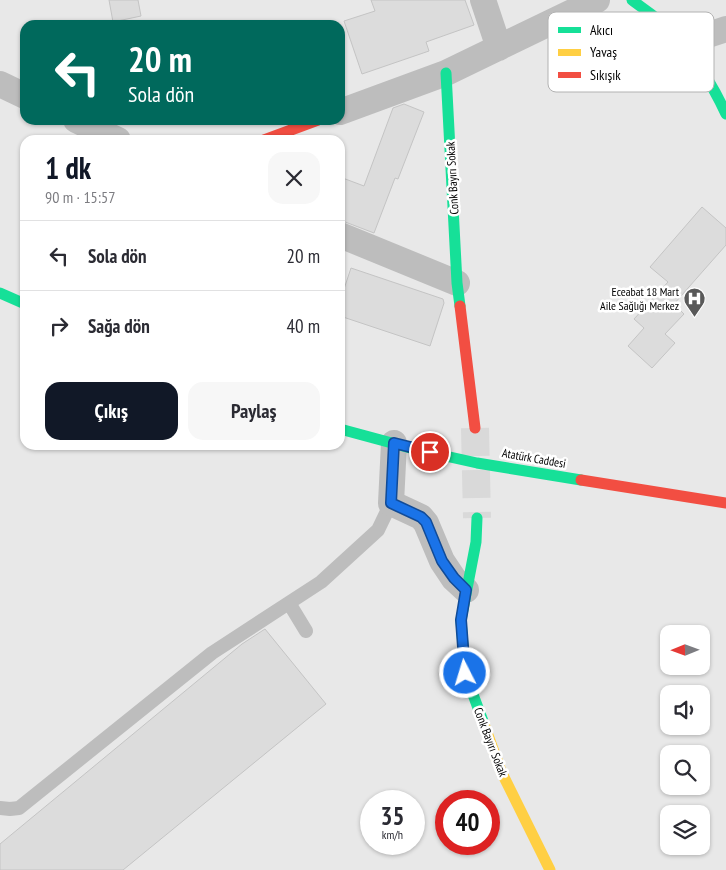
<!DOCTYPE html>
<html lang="tr">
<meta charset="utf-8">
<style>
:root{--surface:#fff;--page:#f7f7f7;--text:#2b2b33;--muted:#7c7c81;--line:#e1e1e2;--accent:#111827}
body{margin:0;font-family:"PT Sans Narrow",sans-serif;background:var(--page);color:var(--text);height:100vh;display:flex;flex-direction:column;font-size:19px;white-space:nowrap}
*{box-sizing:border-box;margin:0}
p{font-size:16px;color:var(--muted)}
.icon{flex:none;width:28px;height:28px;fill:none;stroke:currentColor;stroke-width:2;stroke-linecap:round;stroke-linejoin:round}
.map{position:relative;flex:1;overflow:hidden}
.side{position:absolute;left:20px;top:135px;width:325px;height:315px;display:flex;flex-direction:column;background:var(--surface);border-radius:15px;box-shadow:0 1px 4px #0004}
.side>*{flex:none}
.hud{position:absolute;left:20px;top:20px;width:325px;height:105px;border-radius:15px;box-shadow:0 1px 4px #0004;background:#00695c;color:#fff;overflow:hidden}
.needle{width:32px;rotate:269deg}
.fabs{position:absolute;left:660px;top:625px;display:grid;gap:10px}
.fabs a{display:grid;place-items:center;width:50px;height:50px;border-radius:10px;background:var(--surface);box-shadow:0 1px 4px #0004;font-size:25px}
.speed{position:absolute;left:360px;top:790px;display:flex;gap:10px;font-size:25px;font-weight:700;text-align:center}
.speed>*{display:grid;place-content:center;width:65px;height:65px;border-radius:50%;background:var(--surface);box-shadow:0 1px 4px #0004;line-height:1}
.speed small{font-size:12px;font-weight:400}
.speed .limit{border:8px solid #d22;background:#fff;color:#111}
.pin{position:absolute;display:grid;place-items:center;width:42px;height:42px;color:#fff;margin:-21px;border:2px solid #fff;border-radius:50%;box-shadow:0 1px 5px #0007}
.me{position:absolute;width:55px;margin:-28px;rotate:355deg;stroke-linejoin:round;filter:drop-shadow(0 0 4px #0008)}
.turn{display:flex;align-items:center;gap:18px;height:105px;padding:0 25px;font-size:22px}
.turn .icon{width:65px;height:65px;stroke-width:2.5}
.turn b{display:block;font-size:35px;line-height:42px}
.round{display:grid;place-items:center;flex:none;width:52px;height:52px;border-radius:15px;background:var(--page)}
.headline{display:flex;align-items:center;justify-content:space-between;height:85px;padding:0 25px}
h1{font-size:30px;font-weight:800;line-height:38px;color:var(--accent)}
.cta{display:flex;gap:10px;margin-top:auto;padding:10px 25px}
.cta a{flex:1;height:58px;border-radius:15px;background:var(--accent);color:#fff;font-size:20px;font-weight:800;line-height:58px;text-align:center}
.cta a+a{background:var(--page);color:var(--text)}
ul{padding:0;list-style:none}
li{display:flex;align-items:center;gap:15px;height:70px;padding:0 25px;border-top:1px solid var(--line)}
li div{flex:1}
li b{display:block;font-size:19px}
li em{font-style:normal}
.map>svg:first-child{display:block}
.green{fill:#e8e8e8;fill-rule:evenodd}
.building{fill:#dcdcdc;stroke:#c4c4c4}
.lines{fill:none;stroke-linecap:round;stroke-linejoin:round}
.secondary-tunnel{stroke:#d9d9d9;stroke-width:28;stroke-dasharray:28 14;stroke-linecap:butt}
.lane{stroke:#bdbdbd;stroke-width:14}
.street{stroke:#bdbdbd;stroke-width:26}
.fast{stroke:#16e098;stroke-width:11}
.slow{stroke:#ffcf43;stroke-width:11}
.jam{stroke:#f24e42;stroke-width:11}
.route-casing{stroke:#114b97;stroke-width:12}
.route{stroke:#1a73e8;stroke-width:9}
.labels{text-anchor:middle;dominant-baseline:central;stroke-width:5;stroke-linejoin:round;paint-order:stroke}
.street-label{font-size:12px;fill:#000;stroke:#fff}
.poi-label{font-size:12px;fill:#000;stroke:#fff;text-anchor:end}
.key{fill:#fff;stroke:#b2b2b2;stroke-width:1}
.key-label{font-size:14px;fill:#000}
</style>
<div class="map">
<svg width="726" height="870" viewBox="0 0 726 870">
<rect width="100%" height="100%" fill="#fff"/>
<!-- green -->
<path class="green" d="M0 0H726V870H0ZM25 25H340V120H25ZM25 140H340V445H25ZM669 634H701V666H669ZM669 694H701V726H669ZM669 754H701V786H669ZM371 801H414V844H371ZM446 801H489V844H446ZM669 814H701V846H669Z"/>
<!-- building -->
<path class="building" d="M109 0H138L141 16 113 22Z
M371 0H465L474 25 426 42 429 51 362 74 344 21 375 11Z
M404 104 424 112 398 179 395 178 374 233 340 220V177L364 186 393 108Z
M702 207 726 228V245L674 304 684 314 665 334 675 343 652 368 628 346 644 328 634 319 668 282 650 267Z
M351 268 443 299 444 303 430 346 340 316V301Z
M265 629 326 704 123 870H0V844L242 644Z"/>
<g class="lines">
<!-- secondary-tunnel -->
<path class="secondary-tunnel" d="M475 428 477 518"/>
<!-- lane -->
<path class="lane" d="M289 603 306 631
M0 808 10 809 19 808 212 653 321 582 378 530 391 503"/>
<!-- street -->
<path class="street" d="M483 0 499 48
M684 48 705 36 726 29
M0 84 25 96
M340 112 446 73 597 0
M76 120 118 140
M340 235 457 283
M394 443 391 503 421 517 426 523 442 561 454 579 466 590"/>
<!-- fast -->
<path class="fast" d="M632 0C642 8 654 15 663 24 690 50 711 81 726 114
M446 73 457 283 460 306
M0 293 25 304
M340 429 414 449 477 463 581 480
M477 518 476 542 461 620 465 673 484 724"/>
<!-- slow -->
<path class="slow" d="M484 724 501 771 550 870"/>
<!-- jam -->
<path class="jam" d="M264 140 318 120
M460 306 475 428
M581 480 726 503"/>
</g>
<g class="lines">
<defs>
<path id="route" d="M430 452 394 443 391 503 421 517 426 522 442 561 454 578 466 590 461 620 465 673"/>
</defs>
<!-- route casing -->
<use href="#route" class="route-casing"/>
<!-- route -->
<use href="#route" class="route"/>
</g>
<!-- icons -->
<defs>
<symbol id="hospital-pin" viewBox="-11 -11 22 30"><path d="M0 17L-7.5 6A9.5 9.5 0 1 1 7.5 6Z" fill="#595959" stroke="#fff"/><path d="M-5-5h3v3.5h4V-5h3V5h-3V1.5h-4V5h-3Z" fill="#fff"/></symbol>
</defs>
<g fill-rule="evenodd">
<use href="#hospital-pin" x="682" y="286" width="25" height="34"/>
</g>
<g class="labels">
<!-- street labels -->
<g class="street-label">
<text transform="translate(452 178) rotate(-93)">Conk Bayırı Sokak</text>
<text transform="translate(534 458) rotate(10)">Atatürk Caddesi</text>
<text transform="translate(491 742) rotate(69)">Conk Bayırı Sokak</text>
</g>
<!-- poi labels -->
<g class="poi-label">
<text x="679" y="291">Eceabat 18 Mart<tspan x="679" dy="14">Aile Sağlığı Merkez</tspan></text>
</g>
</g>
<!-- legend -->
<rect x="548" y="12" width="166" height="80" rx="8" class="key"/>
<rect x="558" y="27" width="23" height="6" fill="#16e098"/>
<rect x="558" y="49" width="23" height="7" fill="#ffcf43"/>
<rect x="558" y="72" width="23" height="6" fill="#f24e42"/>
<g class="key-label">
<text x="590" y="35">Akıcı</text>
<text x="590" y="57">Yavaş</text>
<text x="590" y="80">Sıkışık</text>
</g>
</svg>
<div class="fabs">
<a><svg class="needle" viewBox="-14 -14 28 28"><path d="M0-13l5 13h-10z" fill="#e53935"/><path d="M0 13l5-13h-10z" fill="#7c7c81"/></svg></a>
<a><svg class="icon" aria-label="sound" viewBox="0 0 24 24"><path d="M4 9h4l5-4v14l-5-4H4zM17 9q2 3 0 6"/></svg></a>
<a><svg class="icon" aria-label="search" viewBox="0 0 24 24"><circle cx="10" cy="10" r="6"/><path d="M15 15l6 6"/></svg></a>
<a><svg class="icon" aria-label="layers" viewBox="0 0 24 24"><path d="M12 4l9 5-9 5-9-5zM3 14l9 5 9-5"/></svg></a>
</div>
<div class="speed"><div>35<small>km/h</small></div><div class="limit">40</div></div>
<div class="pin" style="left:430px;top:452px;background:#d93025"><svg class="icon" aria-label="arrive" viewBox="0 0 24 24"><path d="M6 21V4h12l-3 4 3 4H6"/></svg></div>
<svg class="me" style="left:465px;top:673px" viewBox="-20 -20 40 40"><circle r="17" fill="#1a73e8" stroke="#fff" stroke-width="3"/><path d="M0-11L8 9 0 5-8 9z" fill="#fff"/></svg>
<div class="hud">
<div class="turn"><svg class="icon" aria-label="left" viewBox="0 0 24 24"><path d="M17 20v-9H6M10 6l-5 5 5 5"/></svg><div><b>20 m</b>Sola dön</div></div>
</div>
<section class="side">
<div class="headline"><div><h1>1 dk</h1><p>90 m · 15:57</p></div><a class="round"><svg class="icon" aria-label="close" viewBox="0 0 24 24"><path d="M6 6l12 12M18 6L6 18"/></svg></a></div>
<ul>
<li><svg class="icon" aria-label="left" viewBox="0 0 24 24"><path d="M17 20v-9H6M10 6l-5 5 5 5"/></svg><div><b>Sola dön</b></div><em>20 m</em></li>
<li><svg class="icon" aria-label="right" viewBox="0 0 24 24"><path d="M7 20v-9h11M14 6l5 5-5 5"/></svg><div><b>Sağa dön</b></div><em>40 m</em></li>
</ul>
<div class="cta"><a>Çıkış</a><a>Paylaş</a></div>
</section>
</div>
